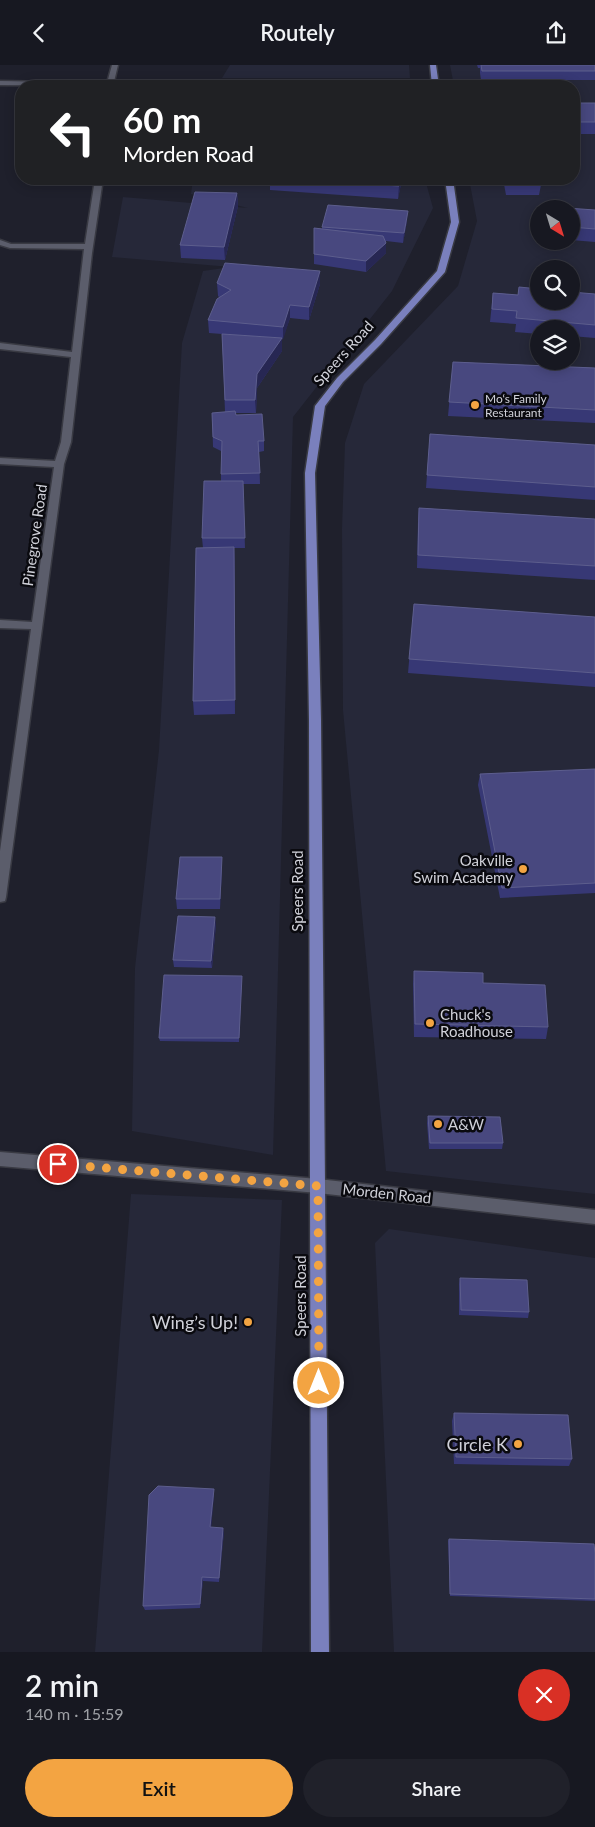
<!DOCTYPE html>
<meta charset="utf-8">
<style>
:root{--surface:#171821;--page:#20212a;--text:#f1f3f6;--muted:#9ea0a5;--line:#36373f;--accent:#f3a442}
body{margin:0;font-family:Lato,sans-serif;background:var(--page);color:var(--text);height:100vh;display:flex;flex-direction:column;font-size:19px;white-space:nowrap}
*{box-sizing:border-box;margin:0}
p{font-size:16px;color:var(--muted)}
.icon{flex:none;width:28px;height:28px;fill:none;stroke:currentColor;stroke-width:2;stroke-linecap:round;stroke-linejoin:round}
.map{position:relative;height:1587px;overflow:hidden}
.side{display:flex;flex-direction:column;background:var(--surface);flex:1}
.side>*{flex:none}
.hud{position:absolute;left:15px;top:15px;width:565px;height:105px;border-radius:20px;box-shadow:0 2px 12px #0003,0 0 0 1px var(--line);background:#202124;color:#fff;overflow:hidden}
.needle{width:32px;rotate:142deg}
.tools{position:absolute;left:530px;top:135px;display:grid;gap:10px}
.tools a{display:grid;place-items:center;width:50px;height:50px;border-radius:50%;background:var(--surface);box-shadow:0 2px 12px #0003,0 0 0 1px var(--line);font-size:25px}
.pin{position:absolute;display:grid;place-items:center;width:42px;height:42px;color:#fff;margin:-21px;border:2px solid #fff;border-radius:50%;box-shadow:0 1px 5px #0007}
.me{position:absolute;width:55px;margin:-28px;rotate:0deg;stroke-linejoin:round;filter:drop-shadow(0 0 4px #0008)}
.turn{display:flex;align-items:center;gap:18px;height:105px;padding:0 25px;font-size:22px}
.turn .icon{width:65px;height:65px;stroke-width:2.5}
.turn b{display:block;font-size:35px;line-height:42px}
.round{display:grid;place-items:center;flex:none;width:52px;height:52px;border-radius:26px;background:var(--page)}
.headline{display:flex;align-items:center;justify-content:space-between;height:85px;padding:0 25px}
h1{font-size:30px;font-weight:600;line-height:38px}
.action{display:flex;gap:10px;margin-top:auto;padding:10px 25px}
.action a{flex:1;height:58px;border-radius:30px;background:var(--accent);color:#111;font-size:20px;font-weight:600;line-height:58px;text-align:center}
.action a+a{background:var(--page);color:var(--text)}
header{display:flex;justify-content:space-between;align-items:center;height:65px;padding:0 25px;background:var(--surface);font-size:22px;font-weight:600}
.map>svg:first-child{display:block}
.built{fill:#262839;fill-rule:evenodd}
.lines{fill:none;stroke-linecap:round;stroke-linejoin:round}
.minor-casing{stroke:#393a43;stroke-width:3}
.major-casing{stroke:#393a43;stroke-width:3}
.minor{fill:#5b5d6b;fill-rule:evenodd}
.major{fill:#7a80bd;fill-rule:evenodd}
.wall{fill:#373875}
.shaded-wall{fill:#272753}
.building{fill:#48487f;stroke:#5d5e8d}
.route{stroke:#f3a442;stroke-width:9;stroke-dasharray:0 16.2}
.poi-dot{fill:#f3a442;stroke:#0a0a0f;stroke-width:2}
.labels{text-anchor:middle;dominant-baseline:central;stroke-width:5;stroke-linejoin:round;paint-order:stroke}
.far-poi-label{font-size:12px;fill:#d0d1d9;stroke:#0a0a0f;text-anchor:start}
.street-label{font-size:15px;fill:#d0d1d9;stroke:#0a0a0f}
.poi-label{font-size:15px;fill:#d0d1d9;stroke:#0a0a0f;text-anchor:start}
.near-poi-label{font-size:18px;fill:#d0d1d9;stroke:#0a0a0f;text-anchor:end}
</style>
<header><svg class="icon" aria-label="back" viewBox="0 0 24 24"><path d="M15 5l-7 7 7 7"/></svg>Routely<svg class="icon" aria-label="share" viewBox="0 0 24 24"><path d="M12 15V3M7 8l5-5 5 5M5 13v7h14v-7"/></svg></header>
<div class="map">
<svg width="595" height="1587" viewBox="0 0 595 1587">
<rect width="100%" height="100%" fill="#1f202c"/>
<!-- built -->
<path class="built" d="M230 0H409L410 13H222Z
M450 0H595V1129L386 1106 343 645 342 464 345 378 364 319 458 221 477 156 469 114H574V21H454ZM539 144H571V176H539ZM539 204H571V236H539ZM539 264H571V296H539Z
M193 114H425L433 143 392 226 293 352 273 1090 132 1066 135 903 159 685 182 278 203 206 231 202 112 192 123 132 248 143 191 129Z
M131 1129 282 1135 262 1587H95Z
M389 1164 595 1193V1587H394L375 1178Z"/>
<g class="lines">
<defs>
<path id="minor" d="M112 0H118L113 21 0 20V16L107 18Z
M95 114H103L92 188 71 377 64 399 6 832 5 836 0 837V786L31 564 0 563V555L32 557 54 402 0 399V393L55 396 61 377 71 292 0 284V278L72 287 84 184 10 183 0 180V175L11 179H85Z
M0 1087 318 1114 595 1145V1159L318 1128 0 1101Z"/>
<path id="major" d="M430 0H436L439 21H432Z
M445 114H453L459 157 445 207 381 279 343 317 325 341 315 408 321 655 329 1587H311L309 655 305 408 315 341 337 313 375 275 437 206 451 157Z"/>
</defs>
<!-- minor casing -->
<use href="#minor" class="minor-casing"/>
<!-- major casing -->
<use href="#major" class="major-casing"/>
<!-- minor -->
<use href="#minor" class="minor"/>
<!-- major -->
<use href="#major" class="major"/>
</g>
<!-- wall -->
<path class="wall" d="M477 0H595V15H481L480 8V3H478Z
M574 38H595V69H574L577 86 576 96H574Z
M270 114H402L398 134 270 125Z
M503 114H539L541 120 539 130H506Z
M237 128 238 141 225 195 181 193 180 180Z
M571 144 595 145V177L571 175Z
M407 156 403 178 386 176V188L366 207 314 199V163L322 164V162Z
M217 218 320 219 309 255 290 253 282 275V286L257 323 256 348H235L236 350 264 376V386L259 387 260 419H243L245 483H234L235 649 194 650 193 636 203 483 202 473 221 416V386L213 382 212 348 225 347 222 269 209 268 208 255 219 232 218 231Z
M519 222 595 229V273L571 271V264H539V269L515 267 516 259 490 257 493 228 518 230Z
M453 297 595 303V358L448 351Z
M430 369 595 380V435L426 423Z
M419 443 595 454V515L417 503 418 456Z
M414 539 595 552V622L408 608Z
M595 704V828L500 833 478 720 480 709Z
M222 792V803L220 844H177L176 834Z
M216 859 212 903 174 902 173 895Z
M414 906 483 918 548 962 546 974 414 972 413 919Z
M242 911 239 977 160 976 159 973Z
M428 1051 503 1078 502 1084H429L427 1058Z
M460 1213 529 1247 528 1253 459 1250V1219Z
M454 1348 572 1394 569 1401 454 1399 452 1356Z
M214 1429 211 1462 224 1467 219 1517 203 1516 200 1543 145 1545 143 1541Z
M449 1474 595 1489V1536L450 1531 448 1476Z"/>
<!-- shaded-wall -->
<path class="shaded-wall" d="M400 114H402L398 134 399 121Z
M237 128 238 141 225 195 224 182Z
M408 146 407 156 403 178 404 168Z
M386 178V188L366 207V196Z
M320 206V219L309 255V242Z
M290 240V253L283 275V262Z
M282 273V286L257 323 256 348 255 335 257 309Z
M234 482 235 496V649V635Z
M222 792V803L220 844V834Z
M215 852 216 859 212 903 211 896Z
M214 1424V1429L211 1466 210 1462Z
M223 1463 224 1467 219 1517V1513Z
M202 1512 203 1516 200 1543V1539Z"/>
<!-- building -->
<path class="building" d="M481 0H595V6H482Z
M486 19H566V21H486Z
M574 38H595V57H574Z
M574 67 577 86H574Z
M285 114H400L399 121Z
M506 114H539L541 120H508Z
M195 127 237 128 224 182 180 180Z
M328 140 408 146 404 168 322 162Z
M553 142 595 145V164L571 162V144H553Z
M314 163 383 171 386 178 366 196 314 189Z
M225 198 320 206 309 242 290 240 283 262 208 255 217 234 231 225 217 218Z
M519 222 539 224V236H571V227L595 229V260L516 253 517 246 492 244 493 228 518 230Z
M222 269 282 273 257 309 255 335H225Z
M453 297 595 303V345L449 337Z
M235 346 236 350 262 349 264 376H258L260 408 221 409 222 376 213 372 212 348Z
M430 369 595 380V422L427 410Z
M204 416H243L245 473H202Z
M419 443 595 454V501L418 490Z
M234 482 235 635 193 636 196 483Z
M414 539 595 552V608L409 594Z
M595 704V818L502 823 480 709Z
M180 792H222L220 834H176Z
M178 851 215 852 211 896 173 895Z
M414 906 483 908V918L545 920 548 962 415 959Z
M164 910 242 911 239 973H159Z
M428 1051 500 1052 503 1078H430Z
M460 1213 527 1215 529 1247 461 1245Z
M454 1348 568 1350 572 1394 456 1392Z
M158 1421 214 1424 210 1462 223 1463 219 1513 202 1512 200 1539 143 1541 149 1430Z
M449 1474 594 1479 595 1489V1534L450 1529Z"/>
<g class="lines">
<!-- route -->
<path class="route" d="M58 1099 318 1121 319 1318"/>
</g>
<!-- markers -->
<g class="poi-dot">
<circle cx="475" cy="340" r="5"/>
<circle cx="523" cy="804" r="5"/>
<circle cx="430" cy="958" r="5"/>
<circle cx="438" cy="1059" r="5"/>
<circle cx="248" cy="1257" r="5"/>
<circle cx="518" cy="1379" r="5"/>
</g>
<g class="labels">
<!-- far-poi labels -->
<g class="far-poi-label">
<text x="485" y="333">Mo‘s Family<tspan x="485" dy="14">Restaurant</tspan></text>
</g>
<!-- street labels -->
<g class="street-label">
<text transform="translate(343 288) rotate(-48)">Speers Road</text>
<text transform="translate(34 470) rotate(-82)">Pinegrove Road</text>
<text transform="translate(297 826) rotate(-90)">Speers Road</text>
<text transform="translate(387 1128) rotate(6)">Morden Road</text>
<text transform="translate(300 1231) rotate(-90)">Speers Road</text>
</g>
<!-- poi labels -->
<g class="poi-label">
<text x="513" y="795" text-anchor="end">Oakville<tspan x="513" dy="17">Swim Academy</tspan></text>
<text x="440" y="949">Chuck's<tspan x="440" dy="17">Roadhouse</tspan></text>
<text x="448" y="1059">A&amp;W</text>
</g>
<!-- near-poi labels -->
<g class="near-poi-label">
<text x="238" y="1257">Wing’s Up!</text>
<text x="508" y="1379">Circle K</text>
</g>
</g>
</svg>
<div class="tools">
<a><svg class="needle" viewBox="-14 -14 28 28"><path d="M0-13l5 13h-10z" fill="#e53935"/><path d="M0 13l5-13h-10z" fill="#9ea0a5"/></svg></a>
<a><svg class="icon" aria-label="search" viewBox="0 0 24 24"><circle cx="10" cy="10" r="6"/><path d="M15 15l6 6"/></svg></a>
<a><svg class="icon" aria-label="layers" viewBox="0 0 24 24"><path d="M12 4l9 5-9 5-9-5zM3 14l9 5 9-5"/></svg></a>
</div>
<div class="pin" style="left:58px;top:1099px;background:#d93025"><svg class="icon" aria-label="arrive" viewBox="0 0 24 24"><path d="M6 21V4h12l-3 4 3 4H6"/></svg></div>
<svg class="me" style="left:319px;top:1318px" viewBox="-20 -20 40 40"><circle r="17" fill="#f3a442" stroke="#fff" stroke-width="3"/><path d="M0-11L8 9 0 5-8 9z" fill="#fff"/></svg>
<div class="hud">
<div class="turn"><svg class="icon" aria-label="left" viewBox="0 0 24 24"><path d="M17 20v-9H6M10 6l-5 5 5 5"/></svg><div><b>60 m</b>Morden Road</div></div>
</div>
</div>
<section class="side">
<div class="headline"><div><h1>2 min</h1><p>140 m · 15:59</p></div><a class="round" style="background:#d93025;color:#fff"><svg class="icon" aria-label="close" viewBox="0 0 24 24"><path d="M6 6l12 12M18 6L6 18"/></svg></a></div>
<div class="action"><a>Exit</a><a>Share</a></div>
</section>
